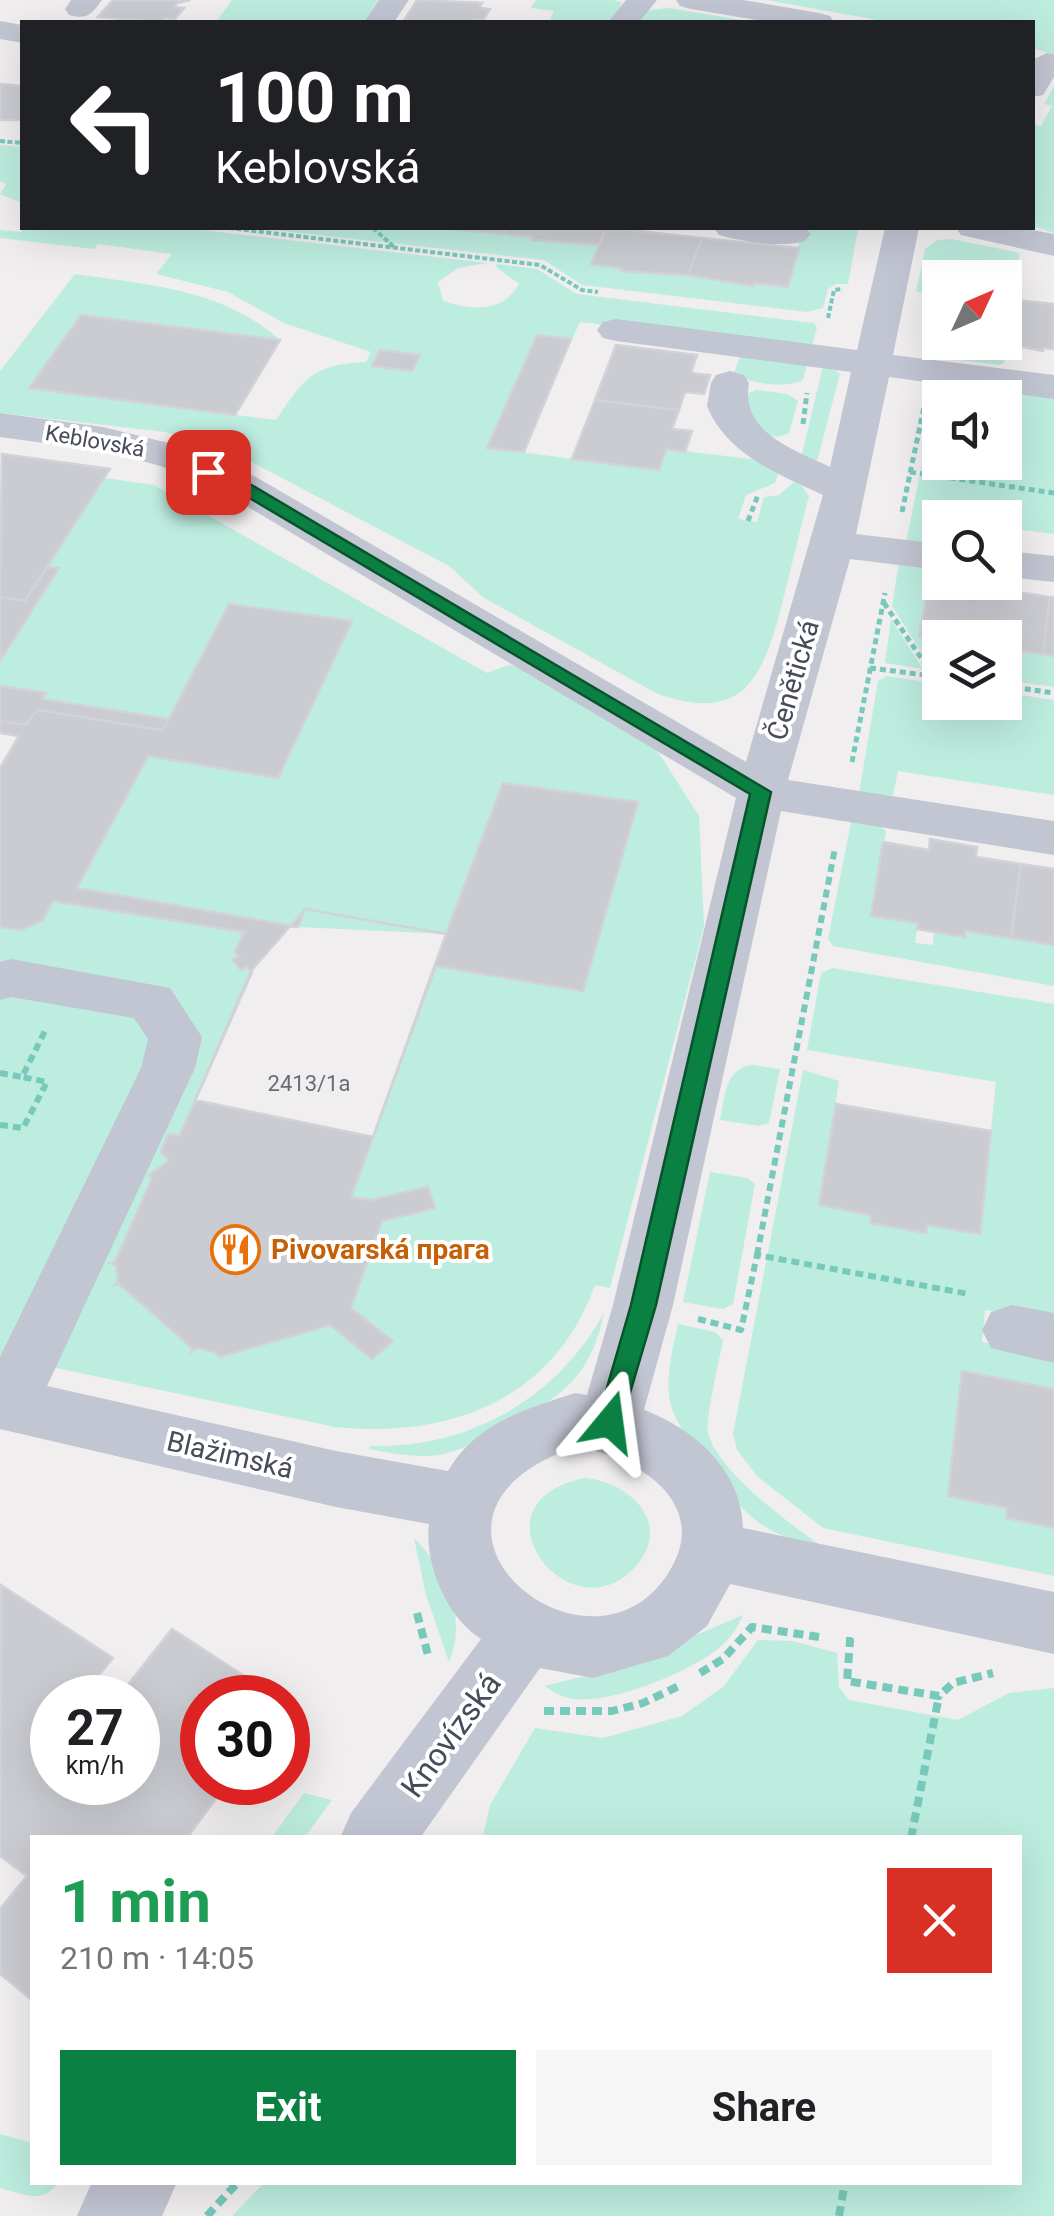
<!DOCTYPE html>
<meta charset="utf-8">
<style>
:root{--surface:#fff;--page:#f6f6f6;--text:#202124;--muted:#757577;--accent:#0b8043}
body{margin:0;font-family:Roboto,sans-serif;background:var(--page);color:var(--text);height:100vh;display:flex;flex-direction:column;font-size:38px;white-space:nowrap}
*{box-sizing:border-box;margin:0}
p{font-size:32px;color:var(--muted)}
.icon{flex:none;width:55px;height:55px;fill:none;stroke:currentColor;stroke-width:2;stroke-linecap:round;stroke-linejoin:round}
.map{position:relative;flex:1;overflow:hidden}
.drawer{position:absolute;left:30px;top:1835px;width:992px;height:350px;display:flex;flex-direction:column;background:var(--surface);border-radius:0px;box-shadow:0 10px 40px #0002}
.drawer>*{flex:none}
.banner{position:absolute;left:20px;top:20px;width:1015px;height:210px;border-radius:0px;box-shadow:0 10px 40px #0002;background:#202124;color:#fff;overflow:hidden}
.needle{width:65px;rotate:46deg}
.buttons{position:absolute;left:922px;top:260px;display:grid;gap:20px}
.buttons a{display:grid;place-items:center;width:100px;height:100px;border-radius:0px;background:var(--surface);box-shadow:0 10px 40px #0002;font-size:50px}
.speed{position:absolute;left:30px;top:1675px;display:flex;gap:20px;font-size:50px;font-weight:700;text-align:center}
.speed>*{display:grid;place-content:center;width:130px;height:130px;border-radius:50%;background:var(--surface);box-shadow:0 10px 40px #0002;line-height:1}
.speed small{font-size:25px;font-weight:400}
.speed .limit{border:15px solid #d22;background:#fff;color:#111}
.pin{position:absolute;display:grid;place-items:center;width:85px;height:85px;color:#fff;margin:-42px;border-radius:20px;box-shadow:0 5px 15px #0006}
.me{position:absolute;width:110px;margin:-55px;rotate:16deg;stroke-linejoin:round;filter:drop-shadow(0 0 8px #0008)}
.turn{display:flex;align-items:center;gap:35px;height:210px;padding:0 30px;font-size:45px}
.turn .icon{width:130px;height:130px;stroke-width:2.5}
.turn b{display:block;font-size:70px;line-height:85px}
.round{display:grid;place-items:center;flex:none;width:105px;height:105px;border-radius:0px;background:var(--page)}
.summary{display:flex;align-items:center;justify-content:space-between;height:170px;padding:0 30px}
h1{font-size:60px;font-weight:700;line-height:75px;color:#1e9e55}
.primary-button{display:flex;gap:20px;margin-top:auto;padding:20px 30px}
.primary-button a{flex:1;height:115px;border-radius:0px;background:var(--accent);color:#fff;font-size:40px;font-weight:700;line-height:115px;text-align:center}
.primary-button a+a{background:var(--page);color:var(--text)}
.map>svg:first-child{display:block}
.green{fill:#bdeddf;fill-rule:evenodd}
.building{fill:#cbccd2;stroke:#d2d2d9;stroke-width:2.5;fill-rule:evenodd}
.lines{fill:none;stroke-linecap:round;stroke-linejoin:round}
.path-far3{stroke:#77c9bb;stroke-width:4;stroke-dasharray:5 2.5;stroke-linecap:butt}
.path-far2{stroke:#77c9bb;stroke-width:5;stroke-dasharray:6 4;stroke-linecap:butt}
.path-far1{stroke:#77c9bb;stroke-width:6;stroke-dasharray:8 5;stroke-linecap:butt}
.path{stroke:#77c9bb;stroke-width:8;stroke-dasharray:10 6;stroke-linecap:butt}
.minor{fill:#c2c5d2;fill-rule:evenodd}
.route{fill:#0b8043;stroke:#07532c;stroke-width:2.5}
.labels{text-anchor:middle;dominant-baseline:central;stroke-width:8;stroke-linejoin:round;paint-order:stroke}
.far-street-label{font-size:22px;fill:#474b5a;stroke:#fff}
.number-label{font-size:22px;fill:#686b78}
.street-label{font-size:28px;fill:#474b5a;stroke:#fff}
.food-label{font-size:28px;font-weight:bold;fill:#c56008;stroke:#fff;text-anchor:start}
.near-street-label{font-size:32px;fill:#474b5a;stroke:#fff}
</style>
<div class="map">
<svg width="1054" height="2216" viewBox="0 0 1054 2216">
<rect width="100%" height="100%" fill="#f0eeee"/>
<!-- green -->
<path class="green" d="M232 0H378L364 22H216Z
M536 0H613L622 2 612 22H549L554 11 531 8Z
M767 0H1054V54L1033 49 1032 22H888Z
M669 8 753 22H632L643 11Z
M1054 86V233L1033 226 1032 124 1041 126 1052 106 1044 104Z
M0 145 22 147V203L0 194 6 184 0 181Z
M24 228H184L487 263 458 268 438 282 443 301C472 310 502 314 519 284L496 267 497 264 537 269 577 294 814 323 817 328 811 349 580 322 572 339 537 335 488 448 658 470 666 449 760 460 774 464 778 474 775 483 746 495 738 519 757 522 764 497 779 495 797 479 809 496C800 530 792 565 783 600 764 675 745 726 656 693L484 598 449 566 225 448 165 432 0 413V371L75 274C148 285 221 288 280 340L81 315 30 388 276 420C305 378 311 365 366 362L371 352 284 323 228 292 156 274 172 254 98 244 94 249 0 238V230L21 232Z
M255 228H440L534 237V240L599 245 592 263 624 267 623 270 788 286 803 228 858 229 848 284H836L828 289 823 308 807 312 582 285 544 260Z
M951 239 1020 253 1015 271 984 272 983 277 940 278V295L916 292 925 249 938 240Z
M942 343H996L1008 347 1004 363 999 365 941 357Z
M742 352 807 364 803 380C786 389 750 384 734 373Z
M824 362 840 374 817 461 802 454Z
M939 379 1054 394V534L1005 528V518H940L937 552 905 548ZM940 398H1005V462H940Z
M756 390 787 394 798 401 789 433C760 446 752 420 740 397Z
M105 478 154 485 487 673 509 665 541 671 653 744 699 816 704 926 610 1288 595 1285C554 1400 449 1439 335 1427L0 1356V927C28 931 40 925 53 901L244 932 235 952 239 957 233 961 241 970 247 967 252 972 180 1135 168 1134 161 1152 169 1160 150 1175 152 1178 115 1262 110 1264 116 1266 118 1281 115 1285 119 1284 192 1348V1352L197 1348 215 1352 218 1357 330 1325 372 1359 392 1341 351 1308 382 1221 435 1207 427 1188 371 1200 351 1197 436 966 583 990 638 803 503 784 446 934 298 927 77 888 148 756 278 778 351 622 229 604 169 719 42 699 45 693 0 686V661L59 569 47 567Z
M899 562 930 568 933 573 919 636 940 640V670L932 669 892 606Z
M891 619 923 669 885 663Z
M1005 649 1054 656V687L1005 680Z
M887 676 940 684V702H1005V693L1054 700V795L898 771 893 795 858 799 878 681Z
M852 817 881 825 886 832 871 916 918 923 915 943 933 945 934 932 964 937 966 931 1054 945V986L833 946 828 939Z
M832 968 1054 1004V1322L985 1310 982 1342 1054 1356V1389L949 1496 1007 1508V1518L1054 1528V1576L823 1528 757 1476 737 1450 733 1434 803 1070 839 1081 819 1205 980 1233 996 1082 807 1050 821 973Z
M752 1065 780 1069 769 1123 759 1126 720 1120C725 1097 725 1068 752 1065Z
M710 1172 747 1178 755 1184 733 1304 723 1309 683 1302Z
M604 1313C590 1380 559 1398 502 1429 481 1440 461 1451 438 1455 414 1458 391 1453 369 1449L370 1446C469 1449 557 1398 604 1313Z
M678 1324 715 1332 723 1340C720 1358 705 1419 708 1433 717 1471 792 1526 823 1547 803 1542 782 1538 764 1526 735 1508 678 1435 670 1402 665 1376 673 1349 678 1324Z
M585 1478C630 1482 674 1524 635 1567 570 1639 464 1502 585 1478Z
M414 1538C446 1569 468 1618 449 1662L426 1595Z
M743 1615C737 1628 731 1638 720 1647 691 1672 603 1709 565 1697 558 1695 550 1689 544 1686L618 1668Z
M758 1640 793 1641 837 1653 839 1687 849 1700 958 1720 1009 1693 1054 1688V2216H232L265 2182H1020V1838L483 1837 490 1805 535 1728 603 1738 682 1716 724 1686Z
M304 1793 332 1800 305 1837H272Z
M0 2134 32 2143V2182L58 2183C42 2205 24 2194 0 2188Z"/>
<!-- building -->
<path class="building" d="M113 0H190L177 3 174 7 184 8 175 19 165 18 161 22 98 17Z
M417 0 482 3 479 8 490 9 483 20 473 19 471 22H403Z
M0 84 22 86V120H0Z
M440 228H507L504 234Z
M507 228H606L599 245 532 240 533 237 504 234Z
M606 228H611L702 238 688 275 621 271 622 268 591 264Z
M702 238 799 248 788 287 755 283 753 286 688 275Z
M1005 299 1054 304V349L1043 348V351L996 342H1005Z
M81 315 280 340 235 415 29 388Z
M537 335 571 339 524 452 487 448Z
M616 345 697 355 691 373 710 375 704 394 685 392 679 410 595 400Z
M380 350 420 355 412 371 372 366Z
M595 400 679 410 672 429 692 431 685 452 666 449 659 470 572 459Z
M2 454 110 469 25 601 0 597Z
M47 567 59 568 0 661V597L25 601Z
M929 581 969 586 970 582H1003L1011 584V591L1050 597 1043 654 1005 649V638L919 637Z
M1050 597H1054V656L1043 654Z
M229 604 352 621 278 778 148 756 77 888 298 927 305 909 446 934 503 783 638 802 583 991 436 966 351 1197 371 1200 428 1187 435 1208 382 1221 351 1308 393 1341 372 1359 330 1325 219 1357 215 1352 197 1348 191 1352 192 1348 119 1284 115 1285 118 1281 116 1266 110 1263 115 1262 152 1178 149 1175 169 1160 161 1152 168 1134 180 1135 252 972 247 967 241 970 232 960 239 957 235 952 244 932 53 901 42 921 20 930 0 927V768L19 736 0 733V721L26 725 37 710 163 730Z
M0 686 46 693 42 699 169 719 163 730 37 710 26 725 0 721Z
M930 839 977 847 976 857 1021 864 1011 938 965 931V937L917 929 918 923 871 916 883 842 929 850Z
M1021 864 1054 869V945L1011 938Z
M305 909 446 934 373 1137 195 1100 251 971Z
M836 1104 991 1131 980 1234 927 1225 926 1233 870 1223 871 1215 819 1205Z
M962 1371 1054 1389V1528L1006 1518 1007 1508 948 1496Z
M1 1585 113 1658 98 1676 122 1692 172 1629 278 1698H202V1782H228L187 1838H32V2000L0 1974V1909L27 1876 0 1856ZM52 1698H138V1782H52Z"/>
<g class="lines">
<!-- path-far3 -->
<path class="path-far3" d="M0 141 22 143
M229 228 540 265 582 290 598 292
M373 228 394 247
M828 318 834 290 843 289
M937 331 940 307"/>
<!-- path-far2 -->
<path class="path-far2" d="M803 424 807 393
M910 472 1054 493
M902 512 924 407
M748 521 758 495
M884 603 934 677
M870 668 940 677
M1005 686 1054 693
M852 762 885 593"/>
<!-- path-far1 -->
<path class="path-far1" d="M0 1073 22 1077 45 1031
M0 1125 23 1128 47 1082 22 1077
M757 1255 835 848
M698 1319 741 1330 757 1255 969 1294"/>
<!-- path -->
<path class="path" d="M417 1613 429 1659
M846 1641H850L847 1681 939 1696 953 1683 993 1673
M700 1673 723 1659 752 1627 819 1637
M544 1711H612L643 1703 681 1685
M911 1838 939 1696
M207 2216 238 2182
M839 2216 845 2182"/>
<!-- minor -->
<path class="minor" d="M71 0H102C92 14 87 20 69 15L65 9Z
M379 0H409L394 22H364Z
M626 0H657L639 22H608Z
M676 0H743L819 13 830 16 834 22H769L691 9 680 6Z
M0 21 22 25V43L0 39Z
M1047 53 1054 54V77L1043 95 1032 97V60Z
M714 228H806L811 234 805 241C780 248 744 242 719 235Z
M885 228H919L893 355 1054 375V399L889 377 856 534 940 544V570L850 559 788 780 1054 821V855L781 811 673 1305 644 1410C694 1429 742 1470 743 1528L1054 1592V1654L730 1584 707 1626 668 1656 593 1678 540 1668 420 1838H340L351 1813 481 1639C447 1618 424 1564 429 1524L336 1507 0 1429V1357L141 1068 148 1039 134 1018 11 997 0 1000V962L11 959 170 988 202 1037 195 1068 47 1386 336 1451 448 1471C477 1422 524 1410 575 1393L587 1395 613 1305 736 798 228 495 161 466 103 451 0 437V413L103 427 189 448 256 477 746 762 823 495C779 474 727 455 707 406L711 383 716 375 730 371 744 375 749 383C740 432 792 449 830 467L851 372 616 341 603 338 597 330 603 322 616 319 857 350ZM575 1447C635 1455 713 1502 669 1572 589 1700 373 1517 575 1447Z
M956 228H1021L1054 234V256L961 235Z
M1005 551 1054 556V582L1005 577Z
M1012 1305 1054 1313V1363L991 1348 982 1330 991 1312Z
M92 2182H177L162 2216H77Z"/>
</g>
<!-- route -->
<path class="route" d="M208 466 248 483 771 792 656 1305 619 1430 610 1433 600 1430 597 1422 631 1305 750 794 236 490 203 475 200 472Z"/>
<!-- icons -->
<defs>
<symbol id="restaurant-ring" viewBox="-11 -11 22 22"><circle r="9.5" fill="#fff" stroke="#e8710a" stroke-width="1.5"/><path d="M-5-6h1v4h1v-4h1v4h1v-4h1v5L-1.5 .5V6h-2V.5L-5-1ZM5-6V6H3V1.5H1.5Q1.5-4 5-6Z" fill="#e8710a"/></symbol>
</defs>
<g fill-rule="evenodd">
<use href="#restaurant-ring" x="208" y="1222" width="55" height="55"/>
</g>
<g class="labels">
<!-- far-street labels -->
<g class="far-street-label">
<text transform="translate(95 441) rotate(10)">Keblovská</text>
</g>
<!-- number labels -->
<g class="number-label">
<text x="309" y="1083">2413/1a</text>
</g>
<!-- street labels -->
<g class="street-label">
<text transform="translate(793 680) rotate(-74)">Čenětická</text>
<text transform="translate(230 1455) rotate(13)">Blažimská</text>
</g>
<!-- food labels -->
<g class="food-label">
<text x="271" y="1249">Pivovarská прага</text>
</g>
<!-- near-street labels -->
<g class="near-street-label">
<text transform="translate(451 1735) rotate(-54)">Knovízská</text>
</g>
</g>
</svg>
<div class="buttons">
<a><svg class="needle" viewBox="-14 -14 28 28"><path d="M0-13l5 13h-10z" fill="#e53935"/><path d="M0 13l5-13h-10z" fill="#757577"/></svg></a>
<a><svg class="icon" aria-label="sound" viewBox="0 0 24 24"><path d="M4 9h4l5-4v14l-5-4H4zM17 9q2 3 0 6"/></svg></a>
<a><svg class="icon" aria-label="search" viewBox="0 0 24 24"><circle cx="10" cy="10" r="6"/><path d="M15 15l6 6"/></svg></a>
<a><svg class="icon" aria-label="layers" viewBox="0 0 24 24"><path d="M12 4l9 5-9 5-9-5zM3 14l9 5 9-5"/></svg></a>
</div>
<div class="speed"><div>27<small>km/h</small></div><div class="limit">30</div></div>
<div class="pin" style="left:208px;top:472px;background:#d93025"><svg class="icon" aria-label="arrive" viewBox="0 0 24 24"><path d="M6 21V4h12l-3 4 3 4H6"/></svg></div>
<svg class="me" style="left:610px;top:1422px" viewBox="-20 -20 40 40"><path d="M0-17L14 15 0 8-14 15z" fill="#0b8043" stroke="#fff" stroke-width="4"/></svg>
<div class="banner">
<div class="turn"><svg class="icon" aria-label="left" viewBox="0 0 24 24"><path d="M17 20v-9H6M10 6l-5 5 5 5"/></svg><div><b>100 m</b>Keblovská</div></div>
</div>
<section class="drawer">
<div class="summary"><div><h1>1 min</h1><p>210 m · 14:05</p></div><a class="round" style="background:#d93025;color:#fff"><svg class="icon" aria-label="close" viewBox="0 0 24 24"><path d="M6 6l12 12M18 6L6 18"/></svg></a></div>
<div class="primary-button"><a>Exit</a><a>Share</a></div>
</section>
</div>
